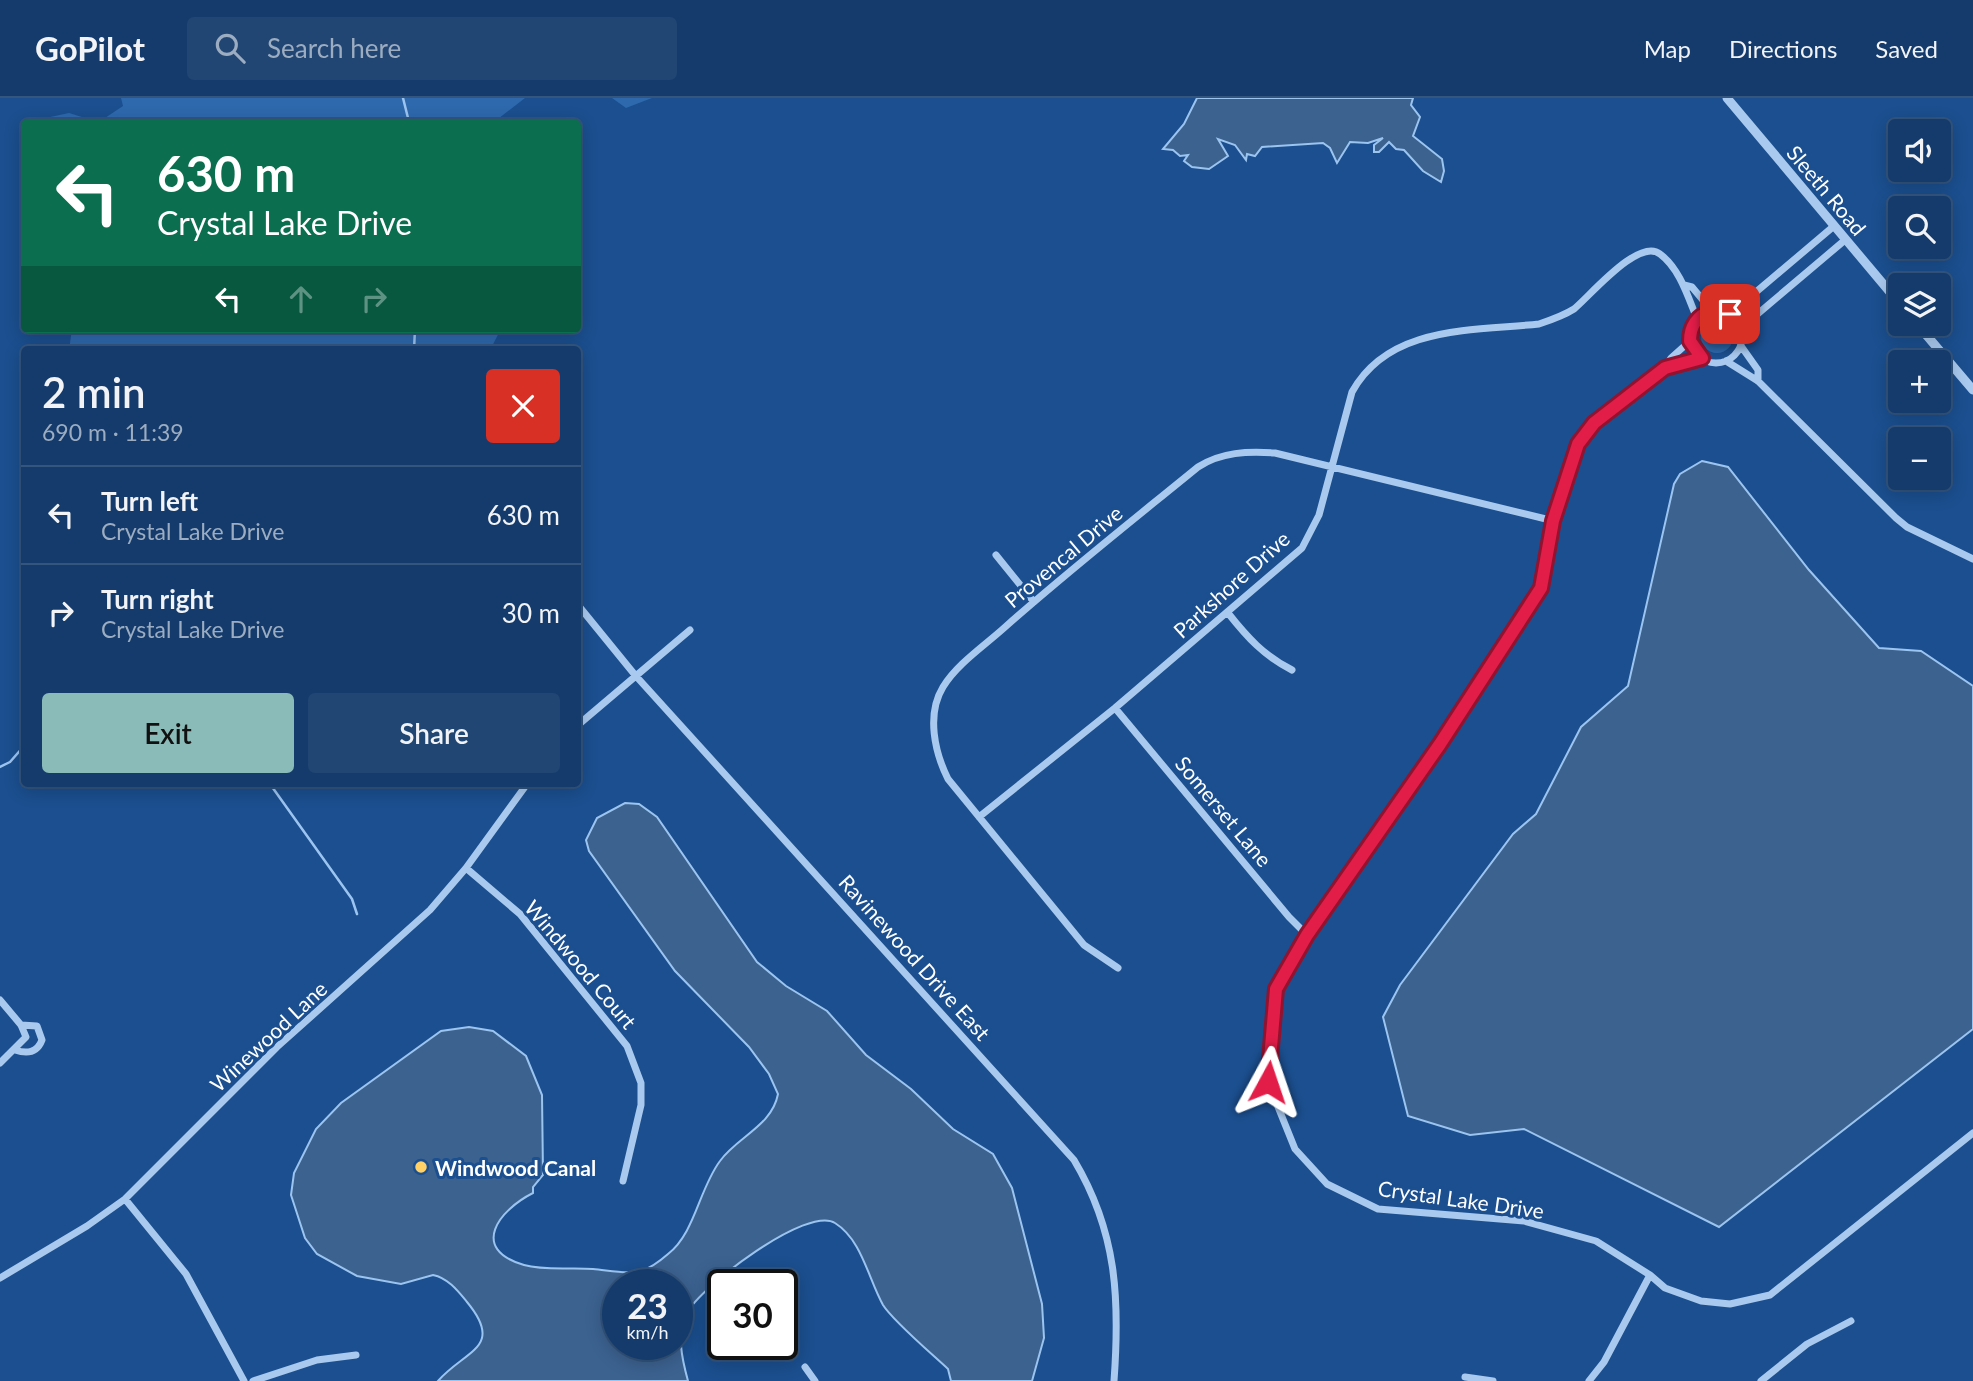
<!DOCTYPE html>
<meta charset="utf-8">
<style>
:root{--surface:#143b6b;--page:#214673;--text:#f1f3f6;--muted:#9dadc1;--line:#33557e;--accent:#8bbbb9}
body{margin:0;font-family:Lato,sans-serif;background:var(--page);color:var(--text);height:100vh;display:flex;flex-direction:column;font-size:26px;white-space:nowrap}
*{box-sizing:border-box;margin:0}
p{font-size:23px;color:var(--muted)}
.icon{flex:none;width:38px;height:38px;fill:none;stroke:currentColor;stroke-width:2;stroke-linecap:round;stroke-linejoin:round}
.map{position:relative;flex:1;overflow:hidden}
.drawer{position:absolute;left:21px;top:248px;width:560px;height:441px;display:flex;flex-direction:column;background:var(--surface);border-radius:7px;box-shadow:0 4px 18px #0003,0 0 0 2px var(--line)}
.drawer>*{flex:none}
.guide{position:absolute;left:21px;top:21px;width:560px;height:214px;border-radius:7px;box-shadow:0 4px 18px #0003,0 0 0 2px var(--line);background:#0b6e4f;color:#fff;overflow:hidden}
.fabs{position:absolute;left:1888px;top:21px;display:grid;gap:14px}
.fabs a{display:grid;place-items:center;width:63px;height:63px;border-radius:7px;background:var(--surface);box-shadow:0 4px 18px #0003,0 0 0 2px var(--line);font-size:35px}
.speed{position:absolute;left:602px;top:1171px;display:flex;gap:14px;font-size:35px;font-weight:700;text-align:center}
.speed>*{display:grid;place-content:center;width:91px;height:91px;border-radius:50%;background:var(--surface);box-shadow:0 4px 18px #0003,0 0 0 2px var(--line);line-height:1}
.speed small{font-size:18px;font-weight:400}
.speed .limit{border:4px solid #111;border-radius:10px;background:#fff;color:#111}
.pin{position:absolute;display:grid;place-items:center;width:60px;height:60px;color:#fff;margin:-30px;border-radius:14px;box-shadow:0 4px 10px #0006}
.me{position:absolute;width:77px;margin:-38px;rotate:5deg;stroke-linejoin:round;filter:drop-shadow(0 0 5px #0008)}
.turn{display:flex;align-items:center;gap:24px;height:147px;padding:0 21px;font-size:32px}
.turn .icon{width:91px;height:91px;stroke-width:2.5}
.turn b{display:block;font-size:49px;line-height:60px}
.lanes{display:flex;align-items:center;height:66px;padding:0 21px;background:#0003;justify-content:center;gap:35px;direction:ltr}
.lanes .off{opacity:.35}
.round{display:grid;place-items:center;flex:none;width:74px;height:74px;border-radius:7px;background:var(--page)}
.headline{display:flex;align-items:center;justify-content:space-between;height:119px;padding:0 21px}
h1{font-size:42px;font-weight:600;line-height:52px}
.button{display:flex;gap:14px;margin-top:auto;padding:14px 21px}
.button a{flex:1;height:80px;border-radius:7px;background:var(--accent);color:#111;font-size:28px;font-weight:600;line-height:80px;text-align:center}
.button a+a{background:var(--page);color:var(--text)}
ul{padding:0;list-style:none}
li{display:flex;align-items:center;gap:21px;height:98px;padding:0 21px;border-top:2px solid var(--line)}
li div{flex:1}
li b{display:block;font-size:26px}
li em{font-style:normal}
header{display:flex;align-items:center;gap:42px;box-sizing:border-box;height:98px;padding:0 35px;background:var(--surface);border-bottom:2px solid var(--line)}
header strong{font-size:33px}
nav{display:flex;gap:38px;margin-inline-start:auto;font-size:24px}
.search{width:490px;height:63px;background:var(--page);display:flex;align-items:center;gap:18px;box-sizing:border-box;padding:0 24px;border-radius:7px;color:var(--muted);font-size:26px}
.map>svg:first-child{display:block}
.green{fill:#2e69ad}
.water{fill:#3c6290;stroke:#9cc4f0;stroke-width:2;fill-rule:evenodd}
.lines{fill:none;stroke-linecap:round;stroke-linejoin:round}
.stream{stroke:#9cc4f0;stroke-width:2.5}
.minor{stroke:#a9c9ee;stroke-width:7}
.tertiary{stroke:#a9c9ee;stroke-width:9}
.route-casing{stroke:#92132f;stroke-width:18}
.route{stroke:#e11d48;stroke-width:12}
.poi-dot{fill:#ffd166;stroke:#1b4f8f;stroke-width:2.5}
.labels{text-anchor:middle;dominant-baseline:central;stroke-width:6;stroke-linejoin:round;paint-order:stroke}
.street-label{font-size:21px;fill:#fff;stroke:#1b4f8f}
.poi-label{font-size:21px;font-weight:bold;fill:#fff;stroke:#1b4f8f;text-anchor:start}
</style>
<header>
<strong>GoPilot</strong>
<div class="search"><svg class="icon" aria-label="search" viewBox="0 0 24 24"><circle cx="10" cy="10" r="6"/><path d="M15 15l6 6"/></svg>Search here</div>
<nav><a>Map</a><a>Directions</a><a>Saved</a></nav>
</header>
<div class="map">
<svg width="1973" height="1283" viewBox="0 0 1973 1283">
<rect width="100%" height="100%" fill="#1b4f8f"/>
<!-- green -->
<path class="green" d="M121 0H525L494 24H99L123 8Z
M612 0H652L626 10Z
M69 15 98 24H40L41 21Z
M1701 239a16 16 0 1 1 32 0a16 16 0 1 1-32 0Z
M72 231H501L490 252H69Z"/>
<!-- water -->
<path class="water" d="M1197 0H1413L1411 7 1420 19 1413 38 1442 61 1444 73 1441 84 1423 73 1404 52 1396 51 1389 44 1379 54H1374V47L1383 40 1368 45 1350 44 1337 65 1330 50 1323 45 1262 49 1255 58 1247 56 1246 62 1235 47 1218 41 1228 58 1209 71 1192 69 1184 63 1188 57 1180 58 1173 52 1163 51 1184 26Z
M1702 363 1728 369 1809 472 1879 550 1921 553 1973 588V931L1719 1129 1524 1031 1470 1037 1408 1018 1383 919 1400 887 1513 736 1536 716 1581 629 1628 588 1674 386 1680 376Z
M625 705 639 706 657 719 757 864 786 888 827 913 866 957 911 991 953 1031 993 1056 1012 1090 1042 1206 1044 1240 1032 1283H951L948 1271C932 1256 893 1223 883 1207 868 1180 862 1142 835 1125 808 1107 701 1188 687 1215 676 1236 682 1261 688 1283H438C465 1252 505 1250 467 1204 458 1193 448 1180 433 1177L401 1186 357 1178 317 1156 305 1140 291 1097 294 1075 316 1031 341 1005 441 933 469 929 493 933 526 958 542 997 543 1077 533 1089V1095C499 1112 469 1151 524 1167 546 1173 571 1169 593 1171 607 1172 627 1177 641 1173 651 1170 660 1163 668 1156 695 1135 699 1091 720 1063 737 1039 772 1028 778 996L769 976 749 949 675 873 589 753 586 742 597 720ZM618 1186H677V1246H618Z"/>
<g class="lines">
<!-- stream -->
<path class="stream" d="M403 0 409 24
M414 252 415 231
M0 669 10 664 24 648
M270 686 352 801 357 816"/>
<!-- minor -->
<path class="minor" d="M1684 187 1692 189 1712 213
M1690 239a26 26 0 1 1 52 0a26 26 0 1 1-52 0Z
M1730 216 1834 128
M1741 230 1845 142
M1690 243 1671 260 1665 270 1594 325 1578 346 1554 423 1541 490 1439 646 1307 837 1276 891 1268 984 1295 1051 1327 1086 1378 1111 1524 1123 1596 1143 1650 1177 1665 1190 1701 1203 1730 1206 1770 1197 1973 1035
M1741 248 1758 272V283
M1726 263 1758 283 1896 420 1907 429 1973 461
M1665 270 1701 260
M996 457 1034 504
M578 507 635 577 1074 1062C1117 1134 1120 1201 1114 1283
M1228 515C1247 539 1264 558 1292 572
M1115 610 1289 819 1307 837
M578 627 690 532
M979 719 1115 610 1302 450 1319 417 1352 294C1389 227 1473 233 1539 226 1551 222 1563 218 1574 211 1590 198 1639 139 1660 156 1680 171 1688 199 1697 221
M466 770 520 816 627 948 641 985V1007L623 1083
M1118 870 1084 847 948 681C935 655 926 617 943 589 957 566 984 548 1004 530 1067 474 1133 422 1198 369 1221 354 1248 353 1275 355L1554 423
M0 902 21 927 26 939 0 965
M15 952C27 956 37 955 42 942L37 928 21 927
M125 1101 186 1176 244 1283
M0 1180 87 1128 125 1101 277 949 430 812 466 770 527 686
M805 1269 815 1283
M1465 1279 1493 1283
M253 1283 317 1262 356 1257
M1589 1283 1604 1264 1650 1177
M1761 1283 1807 1246 1851 1223"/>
<!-- tertiary -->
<path class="tertiary" d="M1727 0 1900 206
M1917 226 1973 292"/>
</g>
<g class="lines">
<defs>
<path id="route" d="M1268 984 1276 891 1307 837 1440 646 1541 490 1553 423 1578 346 1594 325 1665 270 1702 260 1690 243C1690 227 1697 218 1712 212L1730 216"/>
</defs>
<!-- route casing -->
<use href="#route" class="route-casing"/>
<!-- route -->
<use href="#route" class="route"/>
</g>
<!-- markers -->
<circle class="poi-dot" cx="421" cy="1069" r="7"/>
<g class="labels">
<!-- street labels -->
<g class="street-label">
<text transform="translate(1827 92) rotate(50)">Sleeth Road</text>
<text transform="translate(1063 458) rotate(-40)">Provencal Drive</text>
<text transform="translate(1231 486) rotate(-42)">Parkshore Drive</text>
<text transform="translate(1224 713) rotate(50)">Somerset Lane</text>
<text transform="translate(915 859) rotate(48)">Ravinewood Drive East</text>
<text transform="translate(581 866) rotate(50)">Windwood Court</text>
<text transform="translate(268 938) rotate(-43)">Winewood Lane</text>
<text transform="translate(1461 1101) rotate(8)">Crystal Lake Drive</text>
</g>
<!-- poi labels -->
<g class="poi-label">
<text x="435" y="1069">Windwood Canal</text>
</g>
</g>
</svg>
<div class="fabs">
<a><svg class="icon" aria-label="sound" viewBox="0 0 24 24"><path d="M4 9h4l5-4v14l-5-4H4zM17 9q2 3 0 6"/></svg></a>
<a><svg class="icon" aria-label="search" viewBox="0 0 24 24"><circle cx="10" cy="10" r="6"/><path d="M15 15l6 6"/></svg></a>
<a><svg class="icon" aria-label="layers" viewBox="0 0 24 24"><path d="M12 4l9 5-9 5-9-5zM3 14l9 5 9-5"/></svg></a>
<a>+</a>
<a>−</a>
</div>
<div class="speed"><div>23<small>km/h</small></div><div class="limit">30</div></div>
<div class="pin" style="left:1730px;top:216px;background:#d93025"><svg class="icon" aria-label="arrive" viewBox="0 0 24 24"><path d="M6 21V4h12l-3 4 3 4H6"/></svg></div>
<svg class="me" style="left:1268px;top:984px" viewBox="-20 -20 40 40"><path d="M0-17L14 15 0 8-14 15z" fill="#e11d48" stroke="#fff" stroke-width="4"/></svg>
<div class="guide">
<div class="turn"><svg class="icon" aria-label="left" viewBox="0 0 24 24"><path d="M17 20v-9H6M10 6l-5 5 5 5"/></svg><div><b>630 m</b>Crystal Lake Drive</div></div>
<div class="lanes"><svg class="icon" aria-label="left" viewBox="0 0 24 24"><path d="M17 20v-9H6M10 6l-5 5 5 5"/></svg><svg class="icon off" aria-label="ahead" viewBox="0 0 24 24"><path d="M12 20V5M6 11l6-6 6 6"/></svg><svg class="icon off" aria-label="right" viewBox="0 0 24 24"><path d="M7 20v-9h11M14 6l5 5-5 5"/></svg></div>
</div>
<section class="drawer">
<div class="headline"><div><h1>2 min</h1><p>690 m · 11:39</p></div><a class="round" style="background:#d93025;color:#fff"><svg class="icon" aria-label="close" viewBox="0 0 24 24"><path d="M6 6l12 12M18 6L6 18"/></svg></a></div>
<ul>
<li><svg class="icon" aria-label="left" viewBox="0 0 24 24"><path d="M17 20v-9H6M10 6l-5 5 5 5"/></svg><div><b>Turn left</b><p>Crystal Lake Drive</p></div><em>630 m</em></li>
<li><svg class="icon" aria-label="right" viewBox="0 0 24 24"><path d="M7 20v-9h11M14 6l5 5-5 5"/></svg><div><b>Turn right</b><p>Crystal Lake Drive</p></div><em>30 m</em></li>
</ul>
<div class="button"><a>Exit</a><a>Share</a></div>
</section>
</div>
